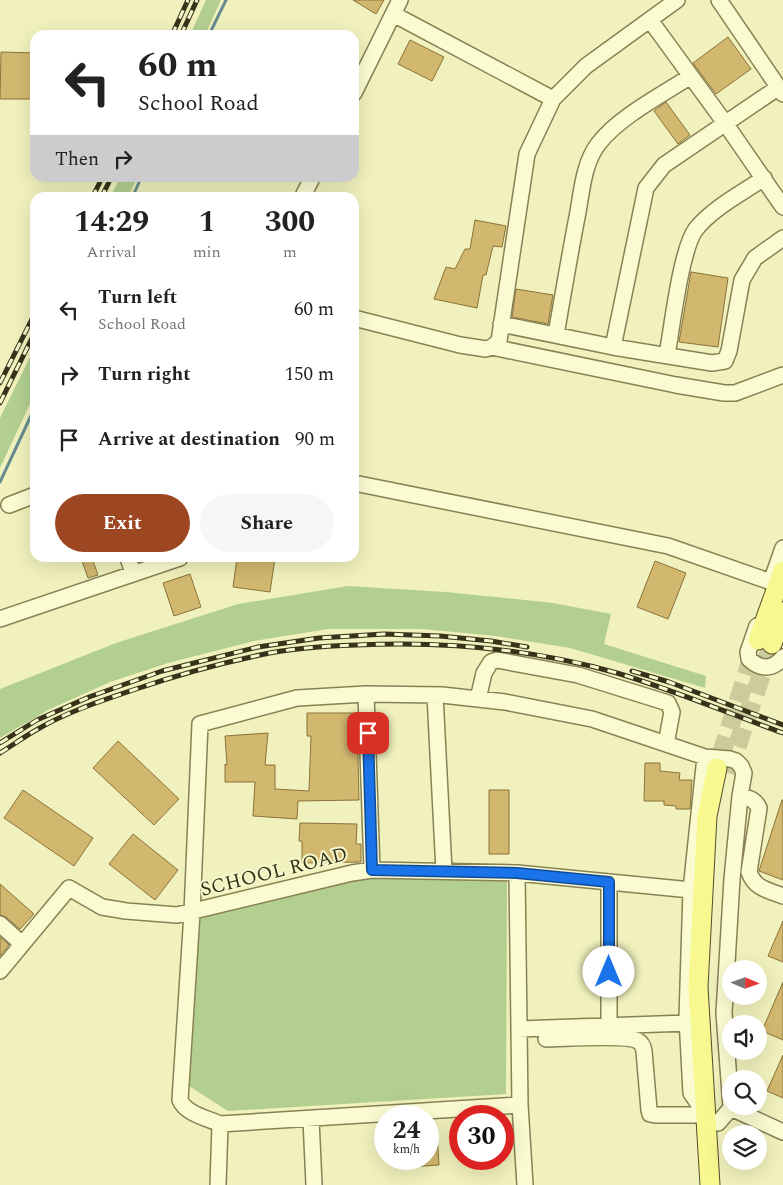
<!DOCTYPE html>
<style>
:root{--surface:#fff;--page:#f6f6f6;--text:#222;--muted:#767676;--accent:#9c4721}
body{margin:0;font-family:Spectral,serif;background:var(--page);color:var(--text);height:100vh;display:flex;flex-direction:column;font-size:19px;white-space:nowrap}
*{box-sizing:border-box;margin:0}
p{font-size:16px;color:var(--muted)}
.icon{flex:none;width:28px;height:28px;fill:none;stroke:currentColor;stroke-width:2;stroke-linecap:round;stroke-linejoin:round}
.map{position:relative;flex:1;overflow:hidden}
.details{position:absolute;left:30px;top:192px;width:329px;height:370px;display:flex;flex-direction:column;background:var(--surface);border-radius:15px;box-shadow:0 5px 20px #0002}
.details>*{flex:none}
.hud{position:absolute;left:30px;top:30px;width:329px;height:152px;border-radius:15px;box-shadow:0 5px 20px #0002;background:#fff;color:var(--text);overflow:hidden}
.needle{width:32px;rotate:92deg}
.fabs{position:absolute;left:722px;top:960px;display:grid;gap:10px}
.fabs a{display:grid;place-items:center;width:45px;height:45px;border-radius:50%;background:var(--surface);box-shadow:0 5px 20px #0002;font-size:25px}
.speed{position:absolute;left:374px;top:1105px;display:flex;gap:10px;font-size:25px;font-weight:700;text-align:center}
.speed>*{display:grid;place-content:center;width:65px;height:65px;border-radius:50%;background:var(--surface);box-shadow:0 5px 20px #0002;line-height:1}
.speed small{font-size:12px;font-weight:400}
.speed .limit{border:8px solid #d22;background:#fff;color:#111}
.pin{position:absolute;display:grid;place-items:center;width:42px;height:42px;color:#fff;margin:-21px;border-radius:10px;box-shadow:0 2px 8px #0006}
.me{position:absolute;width:55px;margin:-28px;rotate:0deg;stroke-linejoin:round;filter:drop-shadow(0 0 4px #0008)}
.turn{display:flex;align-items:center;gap:18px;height:105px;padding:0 25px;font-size:22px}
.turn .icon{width:65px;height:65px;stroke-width:2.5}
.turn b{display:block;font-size:35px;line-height:42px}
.then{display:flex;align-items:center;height:48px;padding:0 25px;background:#0003;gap:10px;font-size:19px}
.eta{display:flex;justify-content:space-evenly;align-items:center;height:85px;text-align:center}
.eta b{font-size:30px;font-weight:700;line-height:35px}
.cta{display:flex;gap:10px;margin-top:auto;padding:10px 25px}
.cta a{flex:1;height:58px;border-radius:30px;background:var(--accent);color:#fff;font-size:20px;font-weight:700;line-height:58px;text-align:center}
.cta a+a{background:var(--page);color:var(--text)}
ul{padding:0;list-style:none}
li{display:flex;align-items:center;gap:15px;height:65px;padding:0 25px}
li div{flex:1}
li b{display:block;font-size:19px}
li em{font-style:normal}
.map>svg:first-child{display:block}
.green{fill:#b3cf90}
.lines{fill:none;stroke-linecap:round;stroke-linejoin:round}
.stream{stroke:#678c8f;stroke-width:3}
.building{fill:#d2b76f;stroke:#8a7339}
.major-tunnel{stroke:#cbcb9c;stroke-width:19;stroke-dasharray:19 9;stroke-linecap:butt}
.minor-casing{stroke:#898155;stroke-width:18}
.major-casing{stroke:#564c2a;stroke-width:21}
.minor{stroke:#fafbd0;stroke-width:15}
.major{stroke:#f7f890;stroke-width:19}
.rail-casing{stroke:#37321a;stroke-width:5}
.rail{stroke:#f6f8cc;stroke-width:3;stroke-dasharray:9;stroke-linecap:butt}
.route-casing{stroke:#114b97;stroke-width:12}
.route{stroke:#1a73e8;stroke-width:9}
.labels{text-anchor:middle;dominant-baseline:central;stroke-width:4;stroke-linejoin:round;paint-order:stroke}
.street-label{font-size:20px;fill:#37321a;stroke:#f6f8cc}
</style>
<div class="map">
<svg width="783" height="1185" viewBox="0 0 783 1185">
<rect width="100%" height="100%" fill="#f0f1bc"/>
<!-- green -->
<path class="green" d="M206 0H221L205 35H190Z
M120 178H137L128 197H110Z
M35 347V393L0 468V418Z
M348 586 446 592 553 603 611 614 604 644 706 676 705 688 570 648 496 636 422 629H328L254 641 168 663 110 682 48 710 0 738V689L116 643 238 604Z
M359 876 507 877 506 1094 228 1111 189 1086 197 918Z"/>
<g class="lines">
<!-- stream -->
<path class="stream" d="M209 35 226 0
M132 198 141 178
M0 482 35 407"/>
</g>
<!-- building -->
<path class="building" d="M353 0H384L376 14Z
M728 37 751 69 716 94 693 63Z
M410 40 444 57 432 81 398 64Z
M1 52 35 53V99H0Z
M666 102 690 135 678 144 654 111Z
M475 220 506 226 502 247 493 246 486 275H483L477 308 434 299 446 267 455 269 465 249H470Z
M691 272 728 278 718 347 679 342Z
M516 289 553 295 548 324 512 317Z
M81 558H92L98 575 88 578Z
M237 558H275L270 592 233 587Z
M655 561 686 573 668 619 637 607Z
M190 574 201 607 174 616 163 583Z
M307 713H357L359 800 298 801 297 819 253 816 255 782H225V764L227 765 225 736 268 733 265 765H275V789L309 791 311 736H307Z
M118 741 179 799 154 825 93 768Z
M645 763H660V771L680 773 679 780H692L690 809H676V806L664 805V801H644Z
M23 790 93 838 74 866 4 818Z
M489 790H509V854H489Z
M782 800H783V880L759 871Z
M300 823 357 824 356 844H361V862L302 863V841H299Z
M133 834 178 870 155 900 109 864Z
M0 884 34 914 20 929 6 917 0 915Z
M783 921V962L768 956Z
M0 937 9 945 0 956Z
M783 982V1040L762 1031Z
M783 1055V1098L767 1091Z
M437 1133 439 1165 409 1167V1159H428V1134Z"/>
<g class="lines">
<!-- major-tunnel -->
<path class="major-tunnel" d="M721 755 756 645
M728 773 772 644"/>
<defs>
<path id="minor" d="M719 0 783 94
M393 14 553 99
M650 20 725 123 783 207
M354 93 400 0
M302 198 312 178
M354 318 460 345 486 349 492 347 499 341 527 154 553 99 586 66 677 0
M501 324 613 347 712 363 725 361 729 351 742 280 755 258 783 238
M556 335C563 294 570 253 578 212 582 189 584 162 599 143 619 117 663 94 691 76
M492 347 676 385 724 393H735L783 375
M613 347 646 188 664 165 779 87
M667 355C672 328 681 248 696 229 714 207 741 194 764 178
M354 483 668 546 771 582 783 548
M9 505 35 495
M128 558 133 573
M0 619 180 558
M757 626 748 652 749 659C761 670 773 670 783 657
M366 694 372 870
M435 695 444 871
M478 699 484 673 491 662 497 660 578 675 668 703 672 712 666 744
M705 757 730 759 736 761 741 766 744 773 740 796 732 879 724 1013 731 1108 718 1123
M740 796C749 798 755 799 759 808L749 872C755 889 768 890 783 896
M517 873 520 1105 525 1185
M609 882V1026
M0 924 22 944
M0 971 69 888 102 907 126 911 177 915 352 873 372 870 517 873 691 890
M519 1029 687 1023
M546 1039C564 1039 626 1034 638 1041 642 1043 643 1046 644 1051L649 1110 650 1114 655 1115H706
M520 1105 220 1124C207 1118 186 1114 180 1100L192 913 200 724 297 698 366 694 442 695 505 702 592 719 705 757 691 890 687 1018 691 1093 706 1115
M731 1108 783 1132
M311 1119 314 1185
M218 1185 220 1124"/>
<path id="major" d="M758 640 783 571
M772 644 783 612
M710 1185 698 987 707 816 717 768"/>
</defs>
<!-- minor casing -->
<use href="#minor" class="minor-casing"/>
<!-- major casing -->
<use href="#major" class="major-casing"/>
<!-- minor -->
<use href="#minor" class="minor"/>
<!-- major -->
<use href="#major" class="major"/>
<defs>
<path id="rail" d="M172 35 188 0
M181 35 197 0
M92 198 102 178
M101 198 111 178
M0 383 35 313
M0 403 35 332
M632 671 669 682 783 725
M0 743 37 720 89 697 162 671 258 647 319 638 384 634 440 636 491 641 527 647
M0 753C13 745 25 736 38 729 67 712 101 701 133 690 174 676 217 664 260 655 292 648 325 646 357 645 445 641 533 649 617 673 673 690 728 713 783 733"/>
</defs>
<!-- rail casing -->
<use href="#rail" class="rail-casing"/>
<!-- rail -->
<use href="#rail" class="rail"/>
</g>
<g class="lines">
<defs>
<path id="route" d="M368 733 372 870 517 873 609 882V972"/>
</defs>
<!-- route casing -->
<use href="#route" class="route-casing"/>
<!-- route -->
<use href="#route" class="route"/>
</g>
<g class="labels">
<!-- street labels -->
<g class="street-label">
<text transform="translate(274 872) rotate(-14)">SCHOOL ROAD</text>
</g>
</g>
</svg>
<div class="fabs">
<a><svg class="needle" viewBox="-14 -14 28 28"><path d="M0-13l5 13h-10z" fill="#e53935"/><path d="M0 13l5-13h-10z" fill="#767676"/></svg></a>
<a><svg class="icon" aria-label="sound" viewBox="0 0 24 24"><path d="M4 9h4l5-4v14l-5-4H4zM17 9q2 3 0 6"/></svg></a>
<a><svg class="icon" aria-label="search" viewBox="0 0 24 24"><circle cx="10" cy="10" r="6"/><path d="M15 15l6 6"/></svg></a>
<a><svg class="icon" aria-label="layers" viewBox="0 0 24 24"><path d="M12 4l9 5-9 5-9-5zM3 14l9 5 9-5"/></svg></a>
</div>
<div class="speed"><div>24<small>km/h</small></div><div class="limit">30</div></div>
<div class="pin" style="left:368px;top:733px;background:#d93025"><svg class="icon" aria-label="arrive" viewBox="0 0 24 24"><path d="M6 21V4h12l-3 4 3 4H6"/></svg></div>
<svg class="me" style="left:609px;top:972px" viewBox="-20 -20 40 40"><circle r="19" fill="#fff"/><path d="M0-13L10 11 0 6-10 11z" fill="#1a73e8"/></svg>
<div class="hud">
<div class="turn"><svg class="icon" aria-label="left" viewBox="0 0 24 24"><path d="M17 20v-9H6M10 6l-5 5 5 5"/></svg><div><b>60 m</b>School Road</div></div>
<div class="then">Then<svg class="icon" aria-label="right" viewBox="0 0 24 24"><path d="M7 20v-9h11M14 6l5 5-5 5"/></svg></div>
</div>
<section class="details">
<div class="eta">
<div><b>14:29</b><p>Arrival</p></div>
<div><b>1</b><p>min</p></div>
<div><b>300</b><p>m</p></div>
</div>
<ul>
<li><svg class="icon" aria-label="left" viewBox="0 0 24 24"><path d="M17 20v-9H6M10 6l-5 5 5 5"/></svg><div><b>Turn left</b><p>School Road</p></div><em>60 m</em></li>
<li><svg class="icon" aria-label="right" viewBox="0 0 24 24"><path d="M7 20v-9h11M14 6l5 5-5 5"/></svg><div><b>Turn right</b></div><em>150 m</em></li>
<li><svg class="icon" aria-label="arrive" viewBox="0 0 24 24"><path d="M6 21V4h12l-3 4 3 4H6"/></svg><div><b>Arrive at destination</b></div><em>90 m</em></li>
</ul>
<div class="cta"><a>Exit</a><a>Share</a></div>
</section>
</div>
